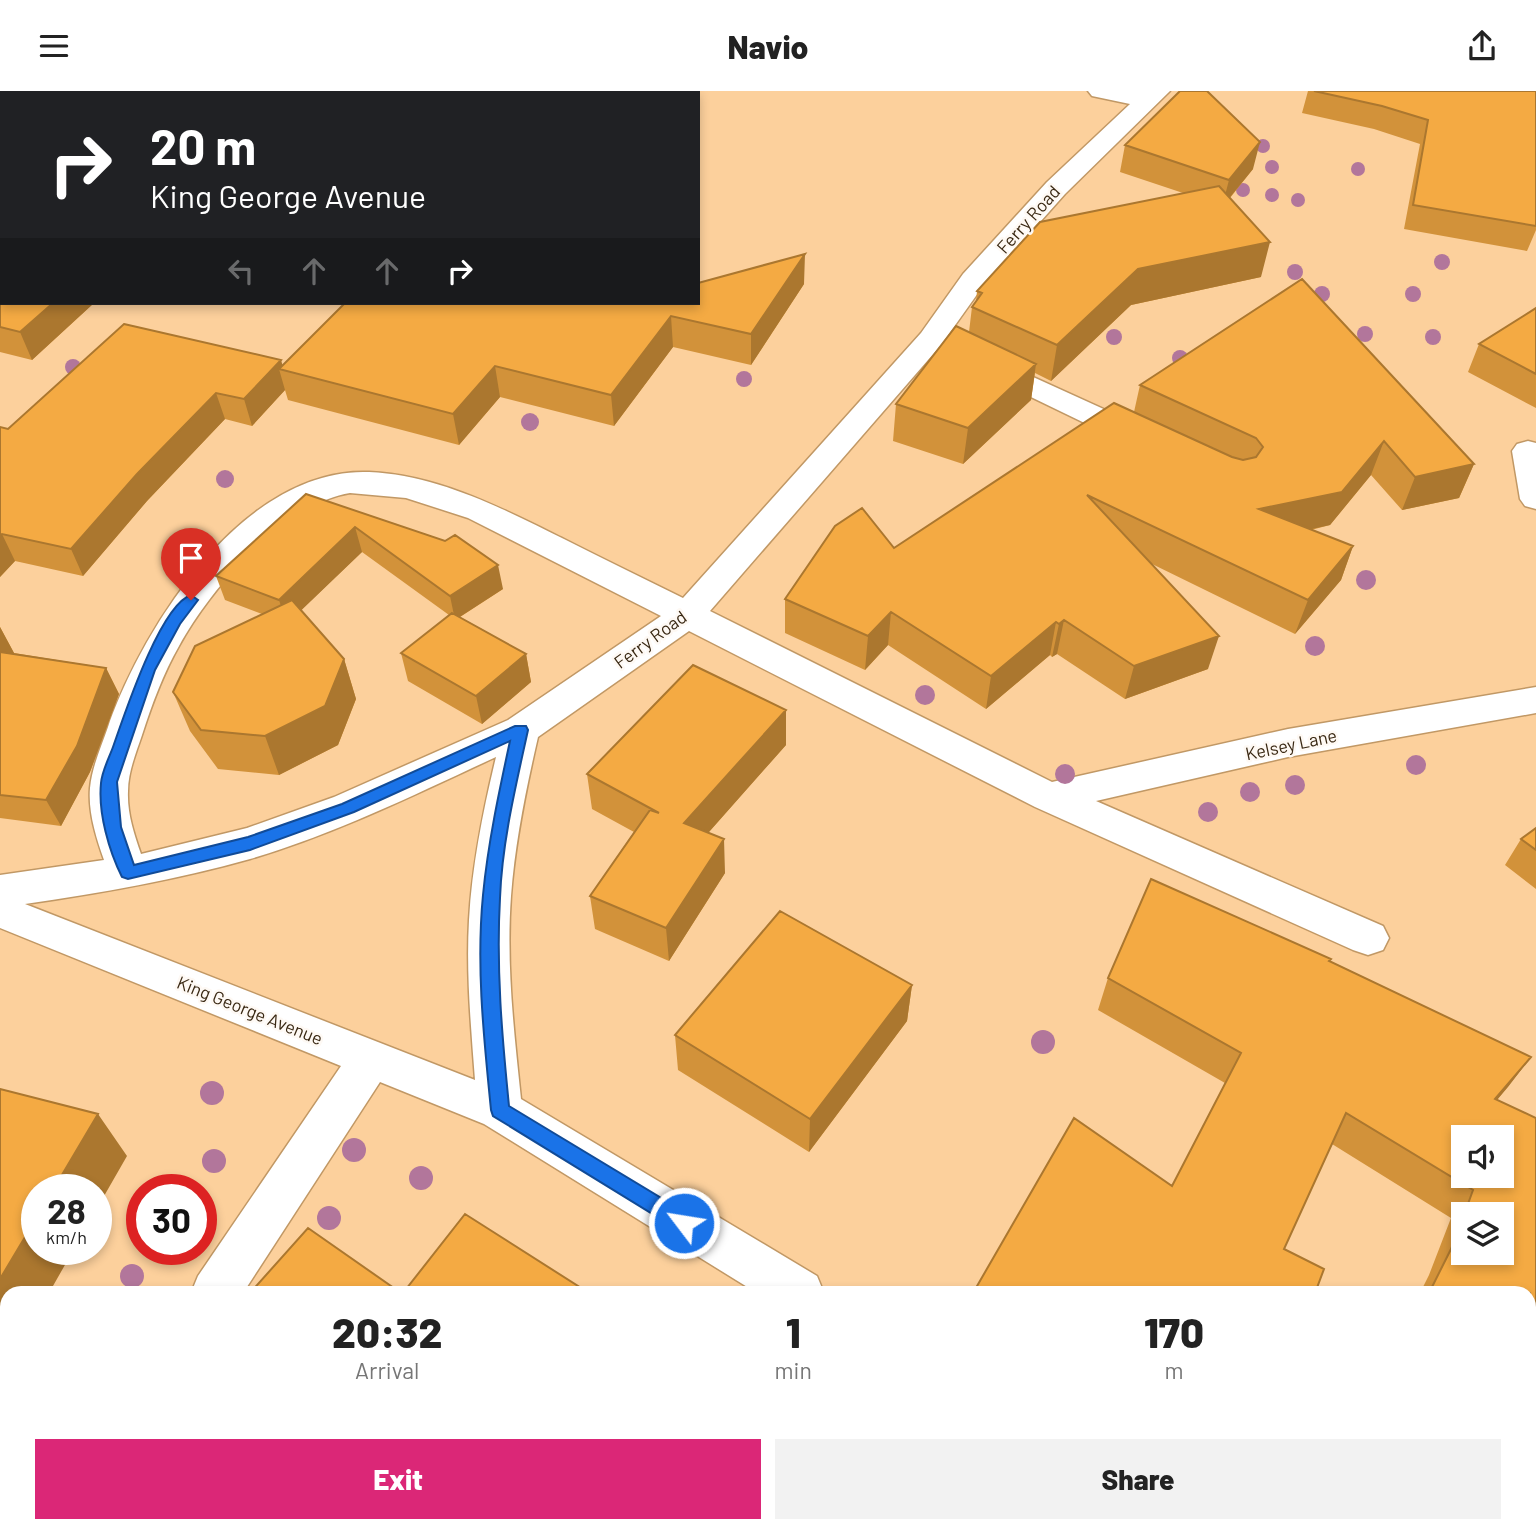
<!DOCTYPE html>
<style>
:root{--surface:#fff;--page:#f2f2f2;--text:#222;--muted:#767676;--accent:#db2777}
body{margin:0;font-family:Barlow,sans-serif;background:var(--page);color:var(--text);height:100vh;display:flex;flex-direction:column;font-size:26px;white-space:nowrap}
*{box-sizing:border-box;margin:0}
p{font-size:23px;color:var(--muted)}
.icon{flex:none;width:38px;height:38px;fill:none;stroke:currentColor;stroke-width:2;stroke-linecap:round;stroke-linejoin:round}
.map{position:relative;flex:1;overflow:hidden}
.side{position:absolute;left:0px;top:1195px;width:1536px;height:247px;display:flex;flex-direction:column;background:var(--surface);border-radius:21px 21px 0 0;box-shadow:0 4px 10px #0003}
.side>*{flex:none}
.guide{position:absolute;left:0px;top:0px;width:700px;height:214px;box-shadow:0 4px 10px #0003;background:#202124;color:#fff;overflow:hidden}
.controls{position:absolute;left:1451px;top:1034px;display:grid;gap:14px}
.controls a{display:grid;place-items:center;width:63px;height:63px;border-radius:0px;background:var(--surface);box-shadow:0 4px 10px #0003;font-size:35px}
.speed{position:absolute;left:21px;top:1083px;display:flex;gap:14px;font-size:35px;font-weight:700;text-align:center}
.speed>*{display:grid;place-content:center;width:91px;height:91px;border-radius:50%;background:var(--surface);box-shadow:0 4px 10px #0003;line-height:1}
.speed small{font-size:18px;font-weight:400}
.speed .limit{border:10px solid #d22;background:#fff;color:#111}
.pin{position:absolute;display:grid;place-items:center;width:60px;height:60px;color:#fff;margin:-72px -30px;border-radius:50% 50% 50% 0;rotate:-45deg;box-shadow:0 0 7px #0007}
.pin .icon{rotate:45deg}
.me{position:absolute;width:77px;margin:-38px;rotate:301deg;stroke-linejoin:round;filter:drop-shadow(0 0 5px #0008)}
.turn{display:flex;align-items:center;gap:24px;height:147px;padding:0 35px;font-size:32px}
.turn .icon{width:91px;height:91px;stroke-width:2.5}
.turn b{display:block;font-size:49px;line-height:60px}
.lanes{display:flex;align-items:center;height:66px;padding:0 35px;background:#0003;justify-content:center;gap:35px;direction:ltr}
.lanes .off{opacity:.35}
.eta{display:flex;justify-content:space-evenly;align-items:center;height:119px;text-align:center}
.eta b{font-size:42px;font-weight:800;line-height:49px}
.action{display:flex;gap:14px;margin-top:auto;padding:14px 35px}
.action a{flex:1;height:80px;border-radius:0px;background:var(--accent);color:#fff;font-size:28px;font-weight:800;line-height:80px;text-align:center}
.action a+a{background:var(--page);color:var(--text)}
header{display:flex;justify-content:space-between;align-items:center;height:91px;padding:0 35px;background:var(--surface);font-size:32px;font-weight:800}
.map>svg:first-child{display:block}
.lines{fill:none;stroke-linecap:round;stroke-linejoin:round}
.minor-casing{stroke:#c19865;stroke-width:3}
.minor{fill:#fff;fill-rule:evenodd}
.tree{fill:#b2769b}
.wall{fill:#d2923a;fill-rule:evenodd}
.shaded-wall{fill:#ab772f}
.building{fill:#f4aa43;stroke:#ab772f;stroke-width:2;fill-rule:evenodd}
.route{fill:#1a73e8;stroke:#114b97;stroke-width:2}
.labels{text-anchor:middle;dominant-baseline:central;stroke-width:5;stroke-linejoin:round;paint-order:stroke}
.street-label{font-size:18px;fill:#392813;stroke:#fef9f4}
</style>
<header><svg class="icon" aria-label="menu" viewBox="0 0 24 24"><path d="M4 6h16M4 12h16M4 18h16"/></svg>Navio<svg class="icon" aria-label="share" viewBox="0 0 24 24"><path d="M12 15V3M7 8l5-5 5 5M5 13v7h14v-7"/></svg></header>
<div class="map">
<svg width="1536" height="1441" viewBox="0 0 1536 1441">
<rect width="100%" height="100%" fill="#fcd09c"/>
<g class="lines">
<defs>
<path id="minor" d="M1088 0H1170L1065 103 983 195 941 254 710 520 1052 691 1288 638 1536 596V622L1288 666 1096 710 1383 835 1389 847 1383 859 1368 864 1353 859 1035 716 689 540 538 646C526 698 515 751 511 805 506 873 514 941 521 1008L817 1185 824 1202H757L484 1033 380 991 243 1202H191L198 1185 341 975 0 837V784L104 769C96 746 88 721 90 697 92 676 101 656 108 636 144 533 245 376 369 381 439 384 503 418 564 448 603 468 643 487 683 507L921 242 963 183 1047 91 1130 13 1092 5ZM350 402 406 407 468 427 661 525 508 629 334 706 247 737 141 763C134 743 127 722 128 700 128 681 136 662 142 644 152 613 163 583 179 555 210 498 283 413 350 402ZM496 666C483 720 472 774 469 829 466 882 471 936 475 989L25 813C101 802 176 789 250 768 335 743 416 703 496 666Z
M987 265 1152 340 1156 347 1152 354 1141 357 1130 354 977 280 972 274 977 268Z
M1528 350 1536 352V418L1525 415 1520 408 1512 360 1517 353Z
M52 1435H105L103 1441H49Z
M1155 1435H1215L1218 1441H1157Z"/>
</defs>
<!-- minor casing -->
<use href="#minor" class="minor-casing"/>
<!-- minor -->
<use href="#minor" class="minor"/>
</g>
<!-- trees -->
<g class="tree">
<circle cx="1263" cy="55" r="7"/>
<circle cx="1272" cy="76" r="7"/>
<circle cx="1358" cy="78" r="7"/>
<circle cx="1243" cy="99" r="7"/>
<circle cx="1272" cy="104" r="7"/>
<circle cx="1298" cy="109" r="7"/>
<circle cx="1442" cy="171" r="8"/>
<circle cx="1295" cy="181" r="8"/>
<circle cx="1322" cy="203" r="8"/>
<circle cx="1413" cy="203" r="8"/>
<circle cx="1365" cy="243" r="8"/>
<circle cx="1114" cy="246" r="8"/>
<circle cx="1433" cy="246" r="8"/>
<circle cx="1180" cy="267" r="8"/>
<circle cx="73" cy="276" r="8"/>
<circle cx="744" cy="288" r="8"/>
<circle cx="530" cy="331" r="9"/>
<circle cx="225" cy="388" r="9"/>
<circle cx="1366" cy="489" r="10"/>
<circle cx="1315" cy="555" r="10"/>
<circle cx="925" cy="604" r="10"/>
<circle cx="1416" cy="674" r="10"/>
<circle cx="1065" cy="683" r="10"/>
<circle cx="1295" cy="694" r="10"/>
<circle cx="1250" cy="701" r="10"/>
<circle cx="1208" cy="721" r="10"/>
<circle cx="1043" cy="951" r="12"/>
<circle cx="212" cy="1002" r="12"/>
<circle cx="354" cy="1059" r="12"/>
<circle cx="214" cy="1070" r="12"/>
<circle cx="421" cy="1087" r="12"/>
<circle cx="329" cy="1127" r="12"/>
<circle cx="132" cy="1185" r="12"/>
</g>
<!-- wall -->
<path class="wall" d="M1308 0H1536V139L1527 160 1404 138 1420 53 1374 38 1302 22Z
M0 40 2 212H94L32 269 0 261Z
M1125 54 1253 78 1230 107 1261 186 1131 214 1051 290 1035 282 1031 309 963 373 893 350 896 313 969 241 972 216 976 211 977 200 1183 102 1120 81Z
M1302 188 1474 373 1459 407 1402 419 1371 384 1330 434 1311 439 1353 455 1341 489 1295 543 1150 472 1208 578 1125 608 1057 563 1052 566 1050 564 986 618 888 554 865 579 785 542V508L894 457 1134 321 1140 294Z
M699 192 804 193 751 274 673 256 614 335 500 306 459 354 288 309 285 299 252 335 225 328 147 410 83 485 15 470 0 486V336L8 338 282 274Z
M1536 217V317L1468 281 1479 253Z
M306 403 503 498 460 526 526 563 531 591 482 633 408 590 401 562 449 524 362 461 301 519 344 568 356 608 338 654 279 684 218 678 190 640 173 601 262 523 225 509 216 485Z
M0 536 14 562 106 577 119 603 90 681 61 735 0 727Z
M786 619V654L708 742 725 782 669 870 595 838 590 805 634 741 592 718 587 683Z
M1536 737V798L1505 774 1521 748Z
M1151 788 1331 868 1330 870 1531 966 1497 1009 1536 1027V1379L1530 1382V1202H1420L1429 1184 1451 1127 1332 1053 1284 1158 1324 1178 1315 1202H973L1074 1027 1172 1095 1225 992 1098 919 1108 887ZM1463 1046H1502V1085H1463ZM1463 1124H1502V1162H1463Z
M912 894 907 930 809 1061 678 979 675 944Z
M536 1435H941L939 1441H544Z
M1287 1435H1463L1473 1441H1296Z"/>
<!-- shaded-wall -->
<path class="shaded-wall" d="M0 0H14L13 2H2V13L0 14Z
M1260 51 1253 78 1222 116 1229 89Z
M1270 151 1261 186 1131 214 1051 290 1057 254 1138 178Z
M805 163 804 193 751 274V243Z
M53 212H94L32 269 20 241Z
M671 225 673 256 614 335 611 304Z
M281 269 284 279 279 278 285 299 252 335 244 308Z
M1036 273 1031 309 963 373 968 337Z
M495 275 500 306 459 354 453 323Z
M216 302 225 328 147 410 83 485 71 458 137 383Z
M1384 350 1371 384 1330 434 1248 452 1259 418Z
M1474 373 1459 407 1402 419 1415 386Z
M355 436 362 461 287 533 279 509Z
M2 443 15 470 0 486V445Z
M1353 455 1341 489 1295 543 1308 509Z
M498 474 503 498 455 529 450 505Z
M891 521 888 554 865 579 868 545Z
M1064 529 1057 563 1052 566 1059 533Z
M1056 531 1050 564 986 618 991 585Z
M0 536 14 562 0 579Z
M1219 545 1208 578 1125 608 1134 575Z
M526 563 531 591 482 633 476 605Z
M344 568 356 608 338 654 279 684 265 645Z
M106 577 119 603 90 681 61 735 46 709Z
M786 619V654L686 767 684 732Z
M724 748 725 782 669 870 666 837Z
M912 894 907 930 809 1061 810 1028Z
M1531 966 1508 996 1473 1037 1495 1008Z
M98 1023 127 1065 96 1119V1099H53Z
M37 1126V1158H74L49 1202H7V1276L0 1288V1188Z
M1536 1370V1379L1530 1382V1375Z
M236 1435H248L243 1441Z"/>
<!-- building -->
<path class="building" d="M1180 0H1207L1260 51 1229 89 1125 54Z
M1314 0H1536V135L1413 114 1428 29 1382 15Z
M0 40H2V212H53L20 241 0 236Z
M1219 95 1270 151 1138 178 1057 254 972 216 982 202 977 200 1040 131Z
M805 163 751 243 671 225 611 304 495 275 453 323 279 278 345 212H698V192Z
M1302 188 1474 373 1415 386 1384 350 1342 401 1259 418 1353 455 1308 509 1087 404 1219 545 1134 575 1064 529 1059 533 1056 531 991 585 891 521 868 545 785 508 835 435 862 417 894 457 1114 312 1232 366 1243 369 1256 366 1263 356 1256 347 1140 294Z
M1536 217V283L1479 253Z
M124 233 281 269 244 308 216 302 137 383 71 458 2 443 0 445V336L8 338Z
M956 235 1036 273 968 337 896 313Z
M306 403 445 450 455 444 498 474 450 505 355 436 279 509 216 485Z
M292 509 344 568 325 615 265 645 201 639 173 601 195 555Z
M452 522 526 563 476 605 401 562Z
M0 561 106 577 77 655 46 709 0 704Z
M693 574 786 619 684 732 724 748 666 837 590 805 650 719 659 722 587 683Z
M1536 737V759L1521 748Z
M1151 788 1331 868 1329 870 1531 966 1495 1008 1536 1027V1370L1534 1371 1530 1369V1202H1429L1451 1158 1463 1126V1162H1502V1124H1464L1473 1099 1346 1022 1284 1158 1324 1178 1315 1202H973L1074 1027 1172 1095 1241 962 1108 887ZM1463 1046H1502V1085H1463Z
M780 820 912 894 810 1028 675 944Z
M0 998 98 1023 53 1099H37V1126L0 1188Z
M465 1123 589 1202H403Z
M308 1137 401 1202H250Z
M562 1435H940L937 1441H570Z
M1340 1435H1463L1473 1441H1350Z"/>
<!-- route -->
<path class="route" d="M191 504 198 509 180 533 155 579 117 691 121 736 134 774 248 746 342 713 515 635H526L528 639C516 694 502 751 500 807 496 877 502 945 509 1015L691 1125 694 1132 691 1138 684 1141 677 1138 493 1025 491 1019C484 948 476 876 483 804 488 752 499 701 510 650L354 721 250 759 128 788 122 786C109 760 98 722 101 692 102 680 109 667 113 656 124 625 160 514 191 504Z"/>
<g class="labels">
<!-- street labels -->
<g class="street-label">
<text transform="translate(1028 128) rotate(-48)">Ferry Road</text>
<text transform="translate(650 548) rotate(-36)">Ferry Road</text>
<text transform="translate(1291 653) rotate(-12)">Kelsey Lane</text>
<text transform="translate(250 919) rotate(22)">King George Avenue</text>
</g>
</g>
</svg>
<div class="controls">
<a><svg class="icon" aria-label="sound" viewBox="0 0 24 24"><path d="M4 9h4l5-4v14l-5-4H4zM17 9q2 3 0 6"/></svg></a>
<a><svg class="icon" aria-label="layers" viewBox="0 0 24 24"><path d="M12 4l9 5-9 5-9-5zM3 14l9 5 9-5"/></svg></a>
</div>
<div class="speed"><div>28<small>km/h</small></div><div class="limit">30</div></div>
<div class="pin" style="left:191px;top:509px;background:#d93025"><svg class="icon" aria-label="arrive" viewBox="0 0 24 24"><path d="M6 21V4h12l-3 4 3 4H6"/></svg></div>
<svg class="me" style="left:684px;top:1132px" viewBox="-20 -20 40 40"><circle r="17" fill="#1a73e8" stroke="#fff" stroke-width="3"/><path d="M0-11L8 9 0 5-8 9z" fill="#fff"/></svg>
<div class="guide">
<div class="turn"><svg class="icon" aria-label="right" viewBox="0 0 24 24"><path d="M7 20v-9h11M14 6l5 5-5 5"/></svg><div><b>20 m</b>King George Avenue</div></div>
<div class="lanes"><svg class="icon off" aria-label="left" viewBox="0 0 24 24"><path d="M17 20v-9H6M10 6l-5 5 5 5"/></svg><svg class="icon off" aria-label="ahead" viewBox="0 0 24 24"><path d="M12 20V5M6 11l6-6 6 6"/></svg><svg class="icon off" aria-label="ahead" viewBox="0 0 24 24"><path d="M12 20V5M6 11l6-6 6 6"/></svg><svg class="icon" aria-label="right" viewBox="0 0 24 24"><path d="M7 20v-9h11M14 6l5 5-5 5"/></svg></div>
</div>
<section class="side">
<div class="eta">
<div><b>20:32</b><p>Arrival</p></div>
<div><b>1</b><p>min</p></div>
<div><b>170</b><p>m</p></div>
</div>
<div class="action"><a>Exit</a><a>Share</a></div>
</section>
</div>
